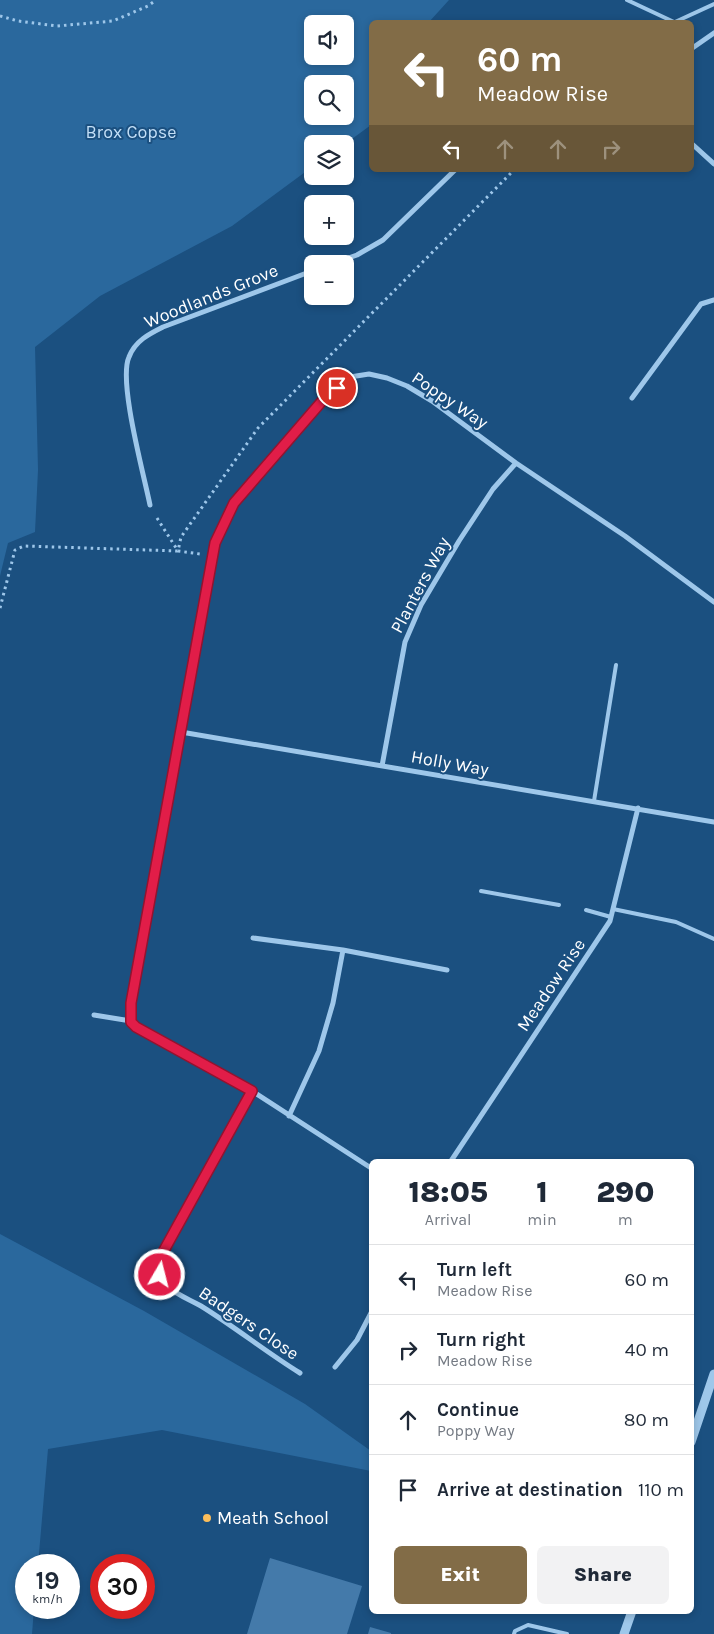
<!DOCTYPE html>
<meta charset="utf-8">
<style>
:root{--surface:#fff;--page:#f2f2f3;--text:#1f2937;--muted:#747a83;--line:#e0e1e3;--accent:#826c47}
body{margin:0;font-family:Karla,sans-serif;background:var(--page);color:var(--text);height:100vh;display:flex;flex-direction:column;font-size:19px;white-space:nowrap}
*{box-sizing:border-box;margin:0}
p{font-size:16px;color:var(--muted)}
.icon{flex:none;width:28px;height:28px;fill:none;stroke:currentColor;stroke-width:2;stroke-linecap:round;stroke-linejoin:round}
.map{position:relative;flex:1;overflow:hidden}
.details{position:absolute;left:369px;top:1159px;width:325px;height:455px;display:flex;flex-direction:column;background:var(--surface);border-radius:8px;box-shadow:0 2px 8px #0003}
.details>*{flex:none}
.banner{position:absolute;left:369px;top:20px;width:325px;height:152px;border-radius:8px;box-shadow:0 2px 8px #0003;background:#826c47;color:#fff;overflow:hidden}
.tools{position:absolute;left:304px;top:15px;display:grid;gap:10px}
.tools a{display:grid;place-items:center;width:50px;height:50px;border-radius:8px;background:var(--surface);box-shadow:0 2px 8px #0003;font-size:25px}
.speed{position:absolute;left:15px;top:1554px;display:flex;gap:10px;font-size:25px;font-weight:700;text-align:center}
.speed>*{display:grid;place-content:center;width:65px;height:65px;border-radius:50%;background:var(--surface);box-shadow:0 2px 8px #0003;line-height:1}
.speed small{font-size:12px;font-weight:400}
.speed .limit{border:8px solid #d22;background:#fff;color:#111}
.pin{position:absolute;display:grid;place-items:center;width:42px;height:42px;color:#fff;margin:-21px;border:2px solid #fff;border-radius:50%;box-shadow:0 1px 5px #0007}
.me{position:absolute;width:55px;margin:-28px;rotate:8deg;stroke-linejoin:round;filter:drop-shadow(0 0 4px #0008)}
.turn{display:flex;align-items:center;gap:18px;height:105px;padding:0 25px;font-size:22px}
.turn .icon{width:65px;height:65px;stroke-width:2.5}
.turn b{display:block;font-size:35px;line-height:42px}
.lanes{display:flex;align-items:center;height:48px;padding:0 25px;background:#0003;justify-content:center;gap:25px;direction:ltr}
.lanes .off{opacity:.35}
.eta{display:flex;justify-content:space-evenly;align-items:center;height:85px;text-align:center}
.eta b{font-size:30px;font-weight:800;line-height:35px}
.action{display:flex;gap:10px;margin-top:auto;padding:10px 25px}
.action a{flex:1;height:58px;border-radius:8px;background:var(--accent);color:#fff;font-size:20px;font-weight:800;line-height:58px;text-align:center}
.action a+a{background:var(--page);color:var(--text)}
ul{padding:0;list-style:none}
li{display:flex;align-items:center;gap:15px;height:70px;padding:0 25px;border-top:1px solid var(--line)}
li div{flex:1}
li b{display:block;font-size:19px}
li em{font-style:normal}
.map>svg:first-child{display:block}
.green{fill:#2a689d;fill-rule:evenodd}
.building{fill:#447aaa}
.lines{fill:none;stroke-linecap:round;stroke-linejoin:round}
.path{stroke:#9ec7ea;stroke-width:3;stroke-dasharray:2.5 4;stroke-linecap:butt}
.service{stroke:#9ec7ea;stroke-width:4}
.minor{stroke:#9ec7ea;stroke-width:5}
.tertiary{stroke:#9ec7ea;stroke-width:9}
.route-casing{stroke:#92132f;stroke-width:12}
.route{stroke:#e11d48;stroke-width:9}
.poi-dot{fill:#fbbe5b;stroke:#1b5080;stroke-width:2}
.labels{text-anchor:middle;dominant-baseline:central;stroke-width:4;stroke-linejoin:round;paint-order:stroke}
.park-label{font-size:18px;fill:#c3dff7;stroke:#1b5080}
.street-label{font-size:18px;fill:#fff;stroke:#1b5080}
.poi-label{font-size:18px;fill:#fff;stroke:#1b5080;text-anchor:start}
</style>
<div class="map">
<svg width="714" height="1634" viewBox="0 0 714 1634">
<rect width="100%" height="100%" fill="#1b5080"/>
<!-- green -->
<path class="green" d="M0 0H449L429 22H371V125L345 144H312V167L232 226 100 296 35 347 38 470 35 532 8 543 0 576ZM312 24H345V56H312ZM312 84H345V116H312Z
M0 1234 144 1311 305 1404 371 1451V1471L162 1430 48 1449 38 1565H26V1608H34L32 1634H0Z"/>
<!-- building -->
<path class="building" d="M270 1558 362 1586 347 1634H247Z
M370 1627 391 1633V1634H368Z"/>
<g class="lines">
<!-- path -->
<path class="path" d="M0 16 18 21 57 26 113 21 148 6 156 0
M157 518 178 551 200 554
M0 608 15 550 24 546 178 551 181 537 258 428 514 170"/>
<!-- service -->
<path class="service" d="M627 0 674 22
M675 22 714 4
M594 801 616 665
M481 891 559 905
M613 909 676 922 714 939
M586 910 611 917
M514 1634 515 1631 528 1625 567 1634"/>
<!-- minor -->
<path class="minor" d="M691 49 714 33
M691 143 714 164
M332 264 357 255 383 240 455 170
M632 398 701 304 714 300
M150 505C144 475 118 381 129 357 135 341 149 334 163 327L312 271
M181 732 714 822
M382 766 405 642 421 605 459 541 493 489 516 463
M253 938 343 950 447 970
M94 1015 131 1021
M252 1091 162 1254C159 1267 159 1276 168 1286 176 1295 191 1300 201 1306 235 1327 266 1352 300 1373
M289 1116 319 1051 333 1003 343 950
M451 1161 610 921 638 808
M371 1168 252 1091 136 1027 131 1021V1003L215 543 234 503 323 400 350 377 369 374 387 378 407 386 432 401 516 463 625 536 714 602
M335 1367 357 1340 371 1313"/>
<!-- tertiary -->
<path class="tertiary" d="M691 1442 714 1374
M624 1634 632 1611"/>
</g>
<g class="lines">
<defs>
<path id="route" d="M160 1275V1265L162 1254 252 1091 136 1027 131 1022V1003L215 543 234 503 323 400 337 388"/>
</defs>
<!-- route casing -->
<use href="#route" class="route-casing"/>
<!-- route -->
<use href="#route" class="route"/>
</g>
<!-- markers -->
<circle class="poi-dot" cx="207" cy="1518" r="5"/>
<g class="labels">
<!-- park labels -->
<g class="park-label">
<text x="131" y="132">Brox Copse</text>
</g>
<!-- street labels -->
<g class="street-label">
<text transform="translate(211 296) rotate(-22)">Woodlands Grove</text>
<text transform="translate(450 400) rotate(34)">Poppy Way</text>
<text transform="translate(420 585) rotate(-62)">Planters Way</text>
<text transform="translate(450 763) rotate(10)">Holly Way</text>
<text transform="translate(551 985) rotate(-56)">Meadow Rise</text>
<text transform="translate(249 1323) rotate(34)">Badgers Close</text>
</g>
<!-- poi labels -->
<g class="poi-label">
<text x="217" y="1518">Meath School</text>
</g>
</g>
</svg>
<div class="tools">
<a><svg class="icon" aria-label="sound" viewBox="0 0 24 24"><path d="M4 9h4l5-4v14l-5-4H4zM17 9q2 3 0 6"/></svg></a>
<a><svg class="icon" aria-label="search" viewBox="0 0 24 24"><circle cx="10" cy="10" r="6"/><path d="M15 15l6 6"/></svg></a>
<a><svg class="icon" aria-label="layers" viewBox="0 0 24 24"><path d="M12 4l9 5-9 5-9-5zM3 14l9 5 9-5"/></svg></a>
<a>+</a>
<a>−</a>
</div>
<div class="speed"><div>19<small>km/h</small></div><div class="limit">30</div></div>
<div class="pin" style="left:337px;top:388px;background:#d93025"><svg class="icon" aria-label="arrive" viewBox="0 0 24 24"><path d="M6 21V4h12l-3 4 3 4H6"/></svg></div>
<svg class="me" style="left:160px;top:1275px" viewBox="-20 -20 40 40"><circle r="17" fill="#e11d48" stroke="#fff" stroke-width="3"/><path d="M0-11L8 9 0 5-8 9z" fill="#fff"/></svg>
<div class="banner">
<div class="turn"><svg class="icon" aria-label="left" viewBox="0 0 24 24"><path d="M17 20v-9H6M10 6l-5 5 5 5"/></svg><div><b>60 m</b>Meadow Rise</div></div>
<div class="lanes"><svg class="icon" aria-label="left" viewBox="0 0 24 24"><path d="M17 20v-9H6M10 6l-5 5 5 5"/></svg><svg class="icon off" aria-label="ahead" viewBox="0 0 24 24"><path d="M12 20V5M6 11l6-6 6 6"/></svg><svg class="icon off" aria-label="ahead" viewBox="0 0 24 24"><path d="M12 20V5M6 11l6-6 6 6"/></svg><svg class="icon off" aria-label="right" viewBox="0 0 24 24"><path d="M7 20v-9h11M14 6l5 5-5 5"/></svg></div>
</div>
<section class="details">
<div class="eta">
<div><b>18:05</b><p>Arrival</p></div>
<div><b>1</b><p>min</p></div>
<div><b>290</b><p>m</p></div>
</div>
<ul>
<li><svg class="icon" aria-label="left" viewBox="0 0 24 24"><path d="M17 20v-9H6M10 6l-5 5 5 5"/></svg><div><b>Turn left</b><p>Meadow Rise</p></div><em>60 m</em></li>
<li><svg class="icon" aria-label="right" viewBox="0 0 24 24"><path d="M7 20v-9h11M14 6l5 5-5 5"/></svg><div><b>Turn right</b><p>Meadow Rise</p></div><em>40 m</em></li>
<li><svg class="icon" aria-label="ahead" viewBox="0 0 24 24"><path d="M12 20V5M6 11l6-6 6 6"/></svg><div><b>Continue</b><p>Poppy Way</p></div><em>80 m</em></li>
<li><svg class="icon" aria-label="arrive" viewBox="0 0 24 24"><path d="M6 21V4h12l-3 4 3 4H6"/></svg><div><b>Arrive at destination</b></div><em>110 m</em></li>
</ul>
<div class="action"><a>Exit</a><a>Share</a></div>
</section>
</div>
